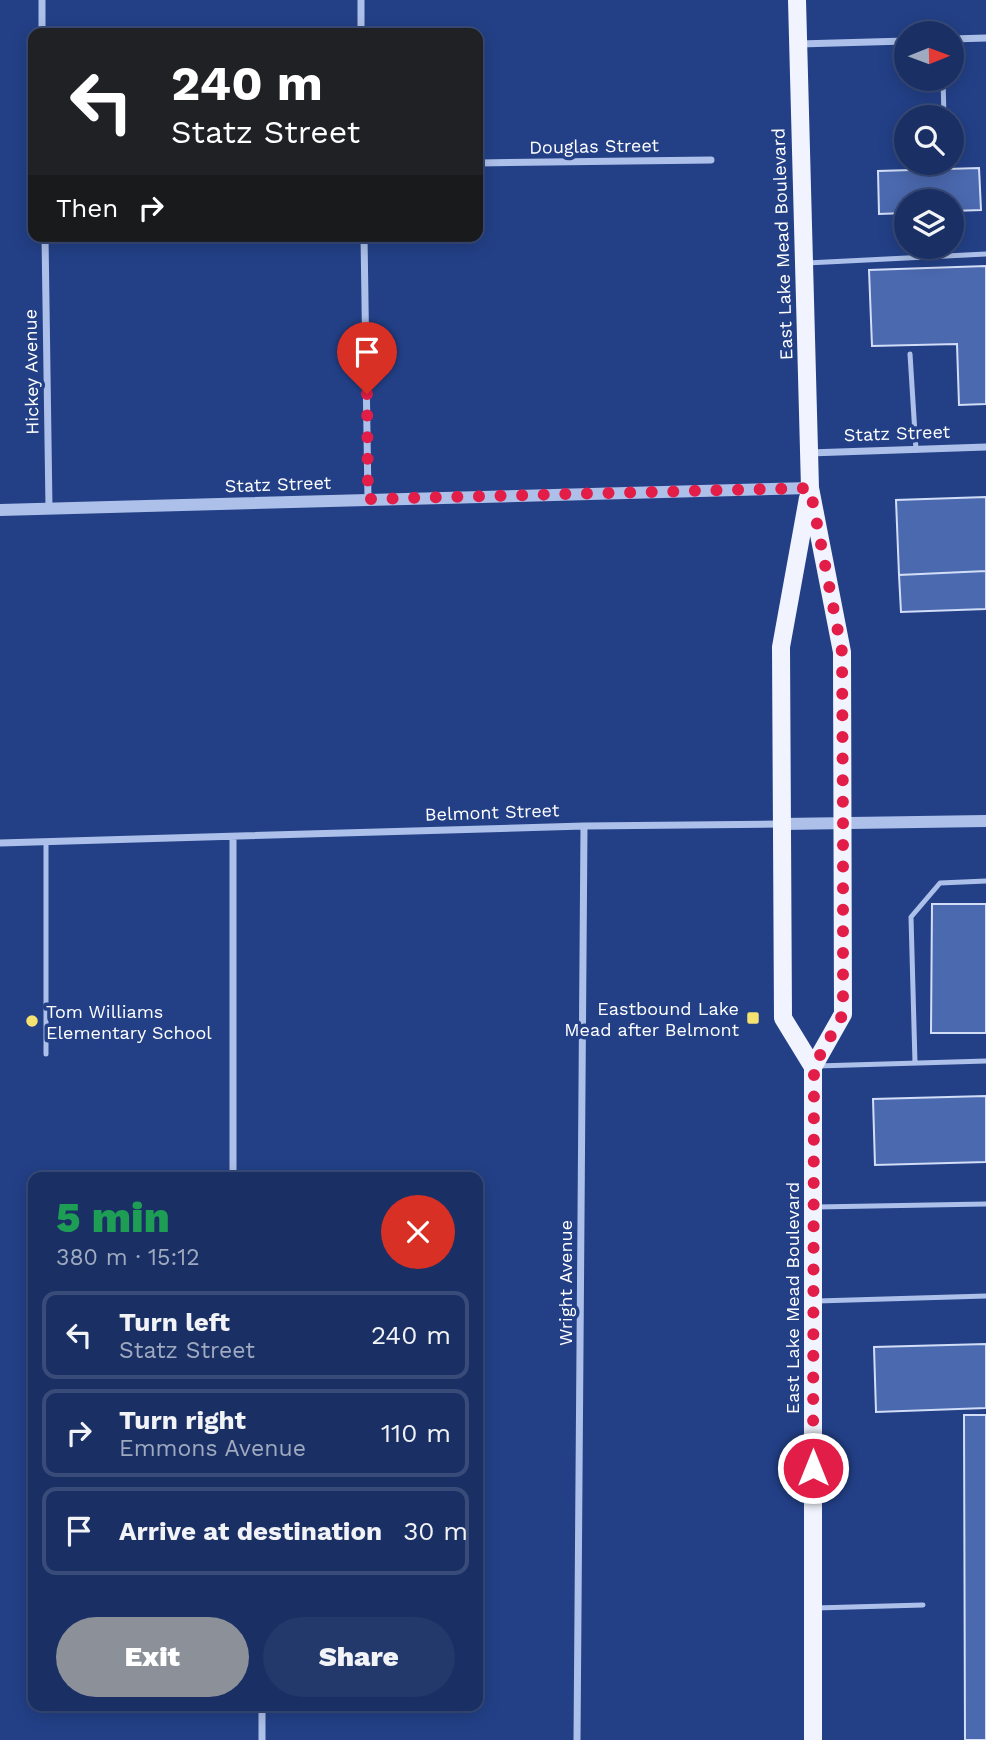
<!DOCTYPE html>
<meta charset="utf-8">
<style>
:root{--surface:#1a3065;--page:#23386b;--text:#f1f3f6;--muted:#9fa9bf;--line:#384b79;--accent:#8c9099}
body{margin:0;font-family:"Work Sans",sans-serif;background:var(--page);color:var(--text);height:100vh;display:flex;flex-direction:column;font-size:26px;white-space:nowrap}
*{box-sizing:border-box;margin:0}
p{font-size:23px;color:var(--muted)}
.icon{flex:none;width:38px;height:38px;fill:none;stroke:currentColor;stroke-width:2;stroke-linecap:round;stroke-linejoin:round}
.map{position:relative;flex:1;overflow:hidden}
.side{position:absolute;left:28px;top:1172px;width:455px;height:539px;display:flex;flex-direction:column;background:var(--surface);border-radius:14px;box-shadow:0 4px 18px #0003,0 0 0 2px var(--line)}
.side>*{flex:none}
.banner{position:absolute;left:28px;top:28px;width:455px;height:214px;border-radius:14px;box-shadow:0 4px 18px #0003,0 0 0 2px var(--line);background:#202124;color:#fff;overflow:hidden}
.needle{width:46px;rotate:89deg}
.fabs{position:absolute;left:894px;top:21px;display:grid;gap:14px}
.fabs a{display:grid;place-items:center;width:70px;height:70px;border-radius:50%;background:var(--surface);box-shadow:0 4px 18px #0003,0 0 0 2px var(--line);font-size:35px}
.pin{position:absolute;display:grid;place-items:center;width:60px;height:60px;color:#fff;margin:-72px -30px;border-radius:50% 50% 50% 0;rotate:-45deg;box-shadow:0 0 7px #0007}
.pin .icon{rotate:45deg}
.me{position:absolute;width:77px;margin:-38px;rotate:0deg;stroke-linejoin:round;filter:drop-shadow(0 0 5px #0008)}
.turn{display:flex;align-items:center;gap:24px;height:147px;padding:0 28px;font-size:32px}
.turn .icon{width:91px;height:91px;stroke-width:2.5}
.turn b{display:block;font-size:49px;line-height:60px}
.then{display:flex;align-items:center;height:66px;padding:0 28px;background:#0003;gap:14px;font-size:26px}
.round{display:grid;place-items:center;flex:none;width:74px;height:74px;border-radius:37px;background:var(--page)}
.summary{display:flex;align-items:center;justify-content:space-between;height:119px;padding:0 28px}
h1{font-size:42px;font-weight:800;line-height:52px;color:#1e9e55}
.button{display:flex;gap:14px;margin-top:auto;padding:14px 28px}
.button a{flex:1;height:80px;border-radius:42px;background:var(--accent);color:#fff;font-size:28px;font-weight:800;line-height:80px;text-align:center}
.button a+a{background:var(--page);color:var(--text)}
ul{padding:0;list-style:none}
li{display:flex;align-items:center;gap:21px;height:88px;margin:0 14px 10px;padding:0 14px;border:4px solid var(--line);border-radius:14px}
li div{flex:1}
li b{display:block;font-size:26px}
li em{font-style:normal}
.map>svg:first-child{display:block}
.building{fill:#4b69af;stroke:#d2ddf7;stroke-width:2}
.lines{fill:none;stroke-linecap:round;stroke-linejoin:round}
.service{stroke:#adc0e9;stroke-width:5}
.minor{stroke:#adc0e9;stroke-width:7}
.tertiary{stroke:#adc0e9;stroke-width:12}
.primary{stroke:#f1f4fe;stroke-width:18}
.route{stroke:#e11d48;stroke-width:12;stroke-dasharray:0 21.6}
.poi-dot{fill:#f5e270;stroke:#234087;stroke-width:2.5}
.labels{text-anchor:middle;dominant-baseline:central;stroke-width:7;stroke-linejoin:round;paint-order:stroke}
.street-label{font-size:18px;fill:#fff;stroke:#234087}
.poi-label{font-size:18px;fill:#fff;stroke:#234087;text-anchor:end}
</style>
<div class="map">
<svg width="986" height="1740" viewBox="0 0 986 1740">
<rect width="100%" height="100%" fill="#234087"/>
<!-- building -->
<path class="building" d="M979 168 981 210 952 211V201H906V213L879 214 878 171Z
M986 266V404L959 405 957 344 872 346 869 270Z
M986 497V571L899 575 896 500Z
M986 571V609L901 612 899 575Z
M932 904H986V1033H931Z
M986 1096V1162L875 1165 873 1099Z
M986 1344V1408L876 1412 874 1347Z
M964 1415H986V1740H965Z"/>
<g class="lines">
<!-- service -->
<path class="service" d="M943 79 944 117
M900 130H906
M807 263 986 254
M910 354 916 450
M46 842V1054
M915 1063 911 917 940 883 986 881
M817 1066 986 1061
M816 1207 986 1204
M817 1301 986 1296
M815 1608 923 1605"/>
<!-- minor -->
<path class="minor" d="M42 0V33
M361 0V33
M952 39 986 38
M799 44 906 41
M478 163 711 160
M45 236 49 508
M364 236 368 499
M809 453 986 447
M0 843 584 826 780 824
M233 1178V837
M262 1740V1706
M577 1740 584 826"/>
<!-- tertiary -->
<path class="tertiary" d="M0 510 810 488
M782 824 986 821"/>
<!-- primary -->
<path class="primary" d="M797 0 810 488 842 652 843 1014 813 1067V1740
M808 498 781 647 783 1018 813 1067"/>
</g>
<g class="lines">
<!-- route -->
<path class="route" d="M367 394 368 499 810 488 842 652 843 822V1014L814 1066 813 1468"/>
</g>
<!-- markers -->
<g class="poi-dot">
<rect x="746" y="1011" width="14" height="14" rx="3.5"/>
<circle cx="32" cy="1021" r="7"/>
</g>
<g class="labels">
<!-- street labels -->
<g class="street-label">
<text transform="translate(594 146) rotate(-1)">Douglas Street</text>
<text transform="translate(782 244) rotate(-92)">East Lake Mead Boulevard</text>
<text transform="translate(31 372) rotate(-91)">Hickey Avenue</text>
<text transform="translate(897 433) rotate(-2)">Statz Street</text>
<text transform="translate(278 484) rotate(-2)">Statz Street</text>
<text transform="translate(492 812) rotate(-2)">Belmont Street</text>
<text transform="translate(565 1283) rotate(-90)">Wright Avenue</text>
<text transform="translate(792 1298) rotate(-90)">East Lake Mead Boulevard</text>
</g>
<!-- poi labels -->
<g class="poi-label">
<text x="739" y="1008">Eastbound Lake<tspan x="739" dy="21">Mead after Belmont</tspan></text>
<text x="46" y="1011" text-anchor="start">Tom Williams<tspan x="46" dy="21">Elementary School</tspan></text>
</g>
</g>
</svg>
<div class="fabs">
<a><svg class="needle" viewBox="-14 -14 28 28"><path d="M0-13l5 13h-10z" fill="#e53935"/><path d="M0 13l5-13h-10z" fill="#9fa9bf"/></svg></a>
<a><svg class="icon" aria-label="search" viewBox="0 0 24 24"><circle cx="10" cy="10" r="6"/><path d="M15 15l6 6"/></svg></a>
<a><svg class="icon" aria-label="layers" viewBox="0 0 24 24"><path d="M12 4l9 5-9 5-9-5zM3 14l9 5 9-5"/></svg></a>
</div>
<div class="pin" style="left:367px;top:394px;background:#d93025"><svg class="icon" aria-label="arrive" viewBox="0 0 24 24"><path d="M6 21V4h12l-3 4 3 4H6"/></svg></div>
<svg class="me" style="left:813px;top:1468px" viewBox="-20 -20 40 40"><circle r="17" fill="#e11d48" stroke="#fff" stroke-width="3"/><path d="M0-11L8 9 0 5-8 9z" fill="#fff"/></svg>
<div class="banner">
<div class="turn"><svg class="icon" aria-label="left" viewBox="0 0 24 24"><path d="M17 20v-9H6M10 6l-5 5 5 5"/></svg><div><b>240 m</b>Statz Street</div></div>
<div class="then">Then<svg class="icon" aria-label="right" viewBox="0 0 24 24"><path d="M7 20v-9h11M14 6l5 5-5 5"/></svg></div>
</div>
<section class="side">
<div class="summary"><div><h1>5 min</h1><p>380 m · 15:12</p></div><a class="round" style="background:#d93025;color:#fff"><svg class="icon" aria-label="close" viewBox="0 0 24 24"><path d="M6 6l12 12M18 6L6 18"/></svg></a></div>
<ul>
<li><svg class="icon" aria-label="left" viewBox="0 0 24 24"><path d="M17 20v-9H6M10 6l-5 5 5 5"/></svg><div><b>Turn left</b><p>Statz Street</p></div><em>240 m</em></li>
<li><svg class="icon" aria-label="right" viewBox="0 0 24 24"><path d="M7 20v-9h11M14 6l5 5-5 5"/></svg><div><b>Turn right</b><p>Emmons Avenue</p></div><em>110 m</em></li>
<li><svg class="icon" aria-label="arrive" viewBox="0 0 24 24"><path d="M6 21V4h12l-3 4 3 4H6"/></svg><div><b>Arrive at destination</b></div><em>30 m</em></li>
</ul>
<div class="button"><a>Exit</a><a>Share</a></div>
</section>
</div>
